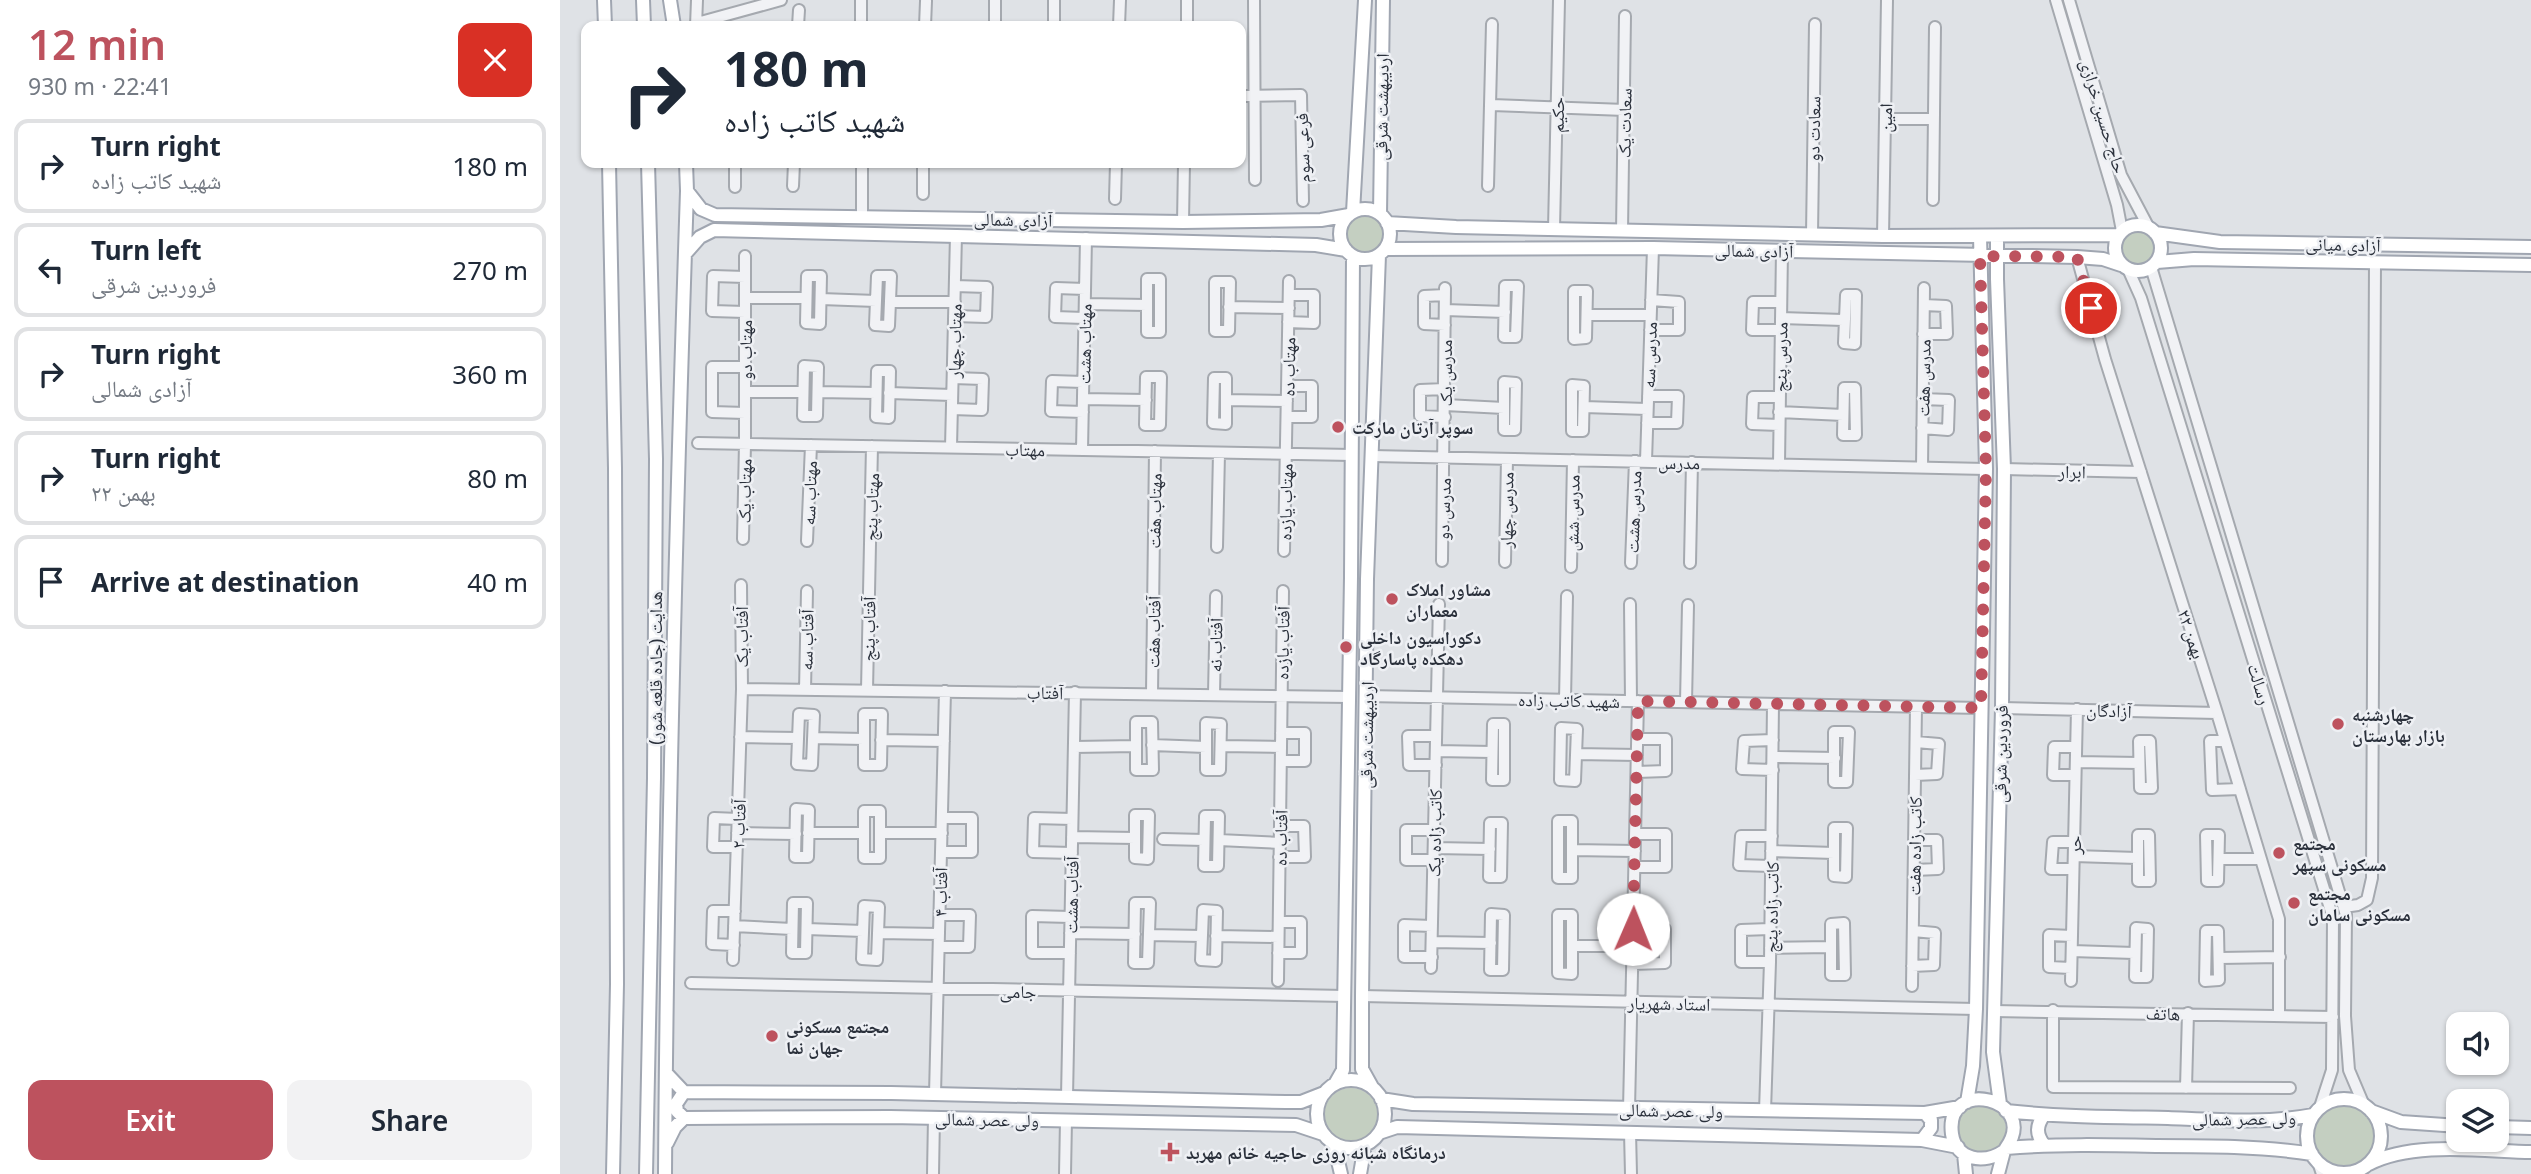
<!DOCTYPE html>
<meta charset="utf-8">
<style>
:root{--surface:#fff;--page:#f2f2f3;--text:#1f2937;--muted:#747a83;--line:#e0e1e3;--accent:#bd525e}
body{margin:0;font-family:"Noto Sans","Noto Naskh Arabic",sans-serif;background:var(--page);color:var(--text);height:100vh;display:flex;flex-direction:column;font-size:26px;white-space:nowrap}
*{box-sizing:border-box;margin:0}
p{font-size:23px;color:var(--muted)}
.icon{flex:none;width:38px;height:38px;fill:none;stroke:currentColor;stroke-width:2;stroke-linecap:round;stroke-linejoin:round}
.map{position:relative;flex:1;overflow:hidden}
.panel{display:flex;flex-direction:column;background:var(--surface);width:560px}
.panel>*{flex:none}
.hud{position:absolute;left:21px;top:21px;width:665px;height:147px;border-radius:14px;box-shadow:0 2px 5px #0004;background:#fff;color:var(--text);overflow:hidden}
.fabs{position:absolute;left:1886px;top:1012px;display:grid;gap:14px}
.fabs a{display:grid;place-items:center;width:63px;height:63px;border-radius:14px;background:var(--surface);box-shadow:0 2px 5px #0004;font-size:35px}
.pin{position:absolute;display:grid;place-items:center;width:60px;height:60px;color:#fff;margin:-30px;border:4px solid #fff;border-radius:50%;box-shadow:0 2px 7px #0007}
.me{position:absolute;width:77px;margin:-38px;rotate:1deg;stroke-linejoin:round;filter:drop-shadow(0 0 5px #0008)}
.turn{display:flex;align-items:center;gap:24px;height:147px;padding:0 28px;font-size:32px}
.turn .icon{width:91px;height:91px;stroke-width:2.5}
.turn b{display:block;font-size:49px;line-height:60px}
.round{display:grid;place-items:center;flex:none;width:74px;height:74px;border-radius:14px;background:var(--page)}
.head{display:flex;align-items:center;justify-content:space-between;height:119px;padding:0 28px}
h1{font-size:42px;font-weight:600;line-height:52px;color:var(--accent)}
.primary-button{display:flex;gap:14px;margin-top:auto;padding:14px 28px}
.primary-button a{flex:1;height:80px;border-radius:14px;background:var(--accent);color:#fff;font-size:28px;font-weight:600;line-height:80px;text-align:center}
.primary-button a+a{background:var(--page);color:var(--text)}
ul{padding:0;list-style:none}
li{display:flex;align-items:center;gap:21px;height:94px;margin:0 14px 10px;padding:0 14px;border:4px solid var(--line);border-radius:14px}
li div{flex:1}
li b{display:block;font-size:26px}
li em{font-style:normal}
main{display:flex;flex:1;min-height:0}
.map>svg:first-child{display:block}
.green{fill:#c4cfc1}
.lines{fill:none;stroke-linecap:round;stroke-linejoin:round}
.minor-casing{stroke:#a5a9af;stroke-width:14}
.major-casing{stroke:#a0a6b1;stroke-width:16}
.minor{stroke:#f1f2f5;stroke-width:10}
.major{stroke:#fff;stroke-width:12}
.route{stroke:#bd525e;stroke-width:12;stroke-dasharray:0 21.6}
.poi-dot{fill:#bd525e;stroke:#eef0f4;stroke-width:2.5}
.labels{text-anchor:middle;dominant-baseline:central;stroke-width:5;stroke-linejoin:round;paint-order:stroke}
.street-label{font-size:18px;fill:#2a303b;stroke:#eef0f4}
.poi-label{font-size:18px;font-weight:bold;fill:#2a303b;stroke:#eef0f4;text-anchor:start}
</style>
<main>
<section class="panel">
<div class="head"><div><h1>12 min</h1><p>930 m · 22:41</p></div><a class="round" style="background:#d93025;color:#fff"><svg class="icon" aria-label="close" viewBox="0 0 24 24"><path d="M6 6l12 12M18 6L6 18"/></svg></a></div>
<ul>
<li><svg class="icon" aria-label="right" viewBox="0 0 24 24"><path d="M7 20v-9h11M14 6l5 5-5 5"/></svg><div><b>Turn right</b><p>شهید کاتب زاده</p></div><em>180 m</em></li>
<li><svg class="icon" aria-label="left" viewBox="0 0 24 24"><path d="M17 20v-9H6M10 6l-5 5 5 5"/></svg><div><b>Turn left</b><p>فروردین شرقی</p></div><em>270 m</em></li>
<li><svg class="icon" aria-label="right" viewBox="0 0 24 24"><path d="M7 20v-9h11M14 6l5 5-5 5"/></svg><div><b>Turn right</b><p>آزادی شمالی</p></div><em>360 m</em></li>
<li><svg class="icon" aria-label="right" viewBox="0 0 24 24"><path d="M7 20v-9h11M14 6l5 5-5 5"/></svg><div><b>Turn right</b><p>۲۲ بهمن</p></div><em>80 m</em></li>
<li><svg class="icon" aria-label="arrive" viewBox="0 0 24 24"><path d="M6 21V4h12l-3 4 3 4H6"/></svg><div><b>Arrive at destination</b></div><em>40 m</em></li>
</ul>
<div class="primary-button"><a>Exit</a><a>Share</a></div>
</section>
<div class="map">
<svg width="1971" height="1174" viewBox="0 0 1971 1174">
<rect width="100%" height="100%" fill="#dfe2e6"/>
<!-- green -->
<path class="green" d="M785 234a20 20 0 1 1 40 0a20 20 0 1 1-40 0Z
M1559 249a18 18 0 1 1 36 0a18 18 0 1 1-36 0Z
M764 1115a27 27 0 1 1 54 0a27 27 0 1 1-54 0Z
M1752 1135a33 33 0 1 1 66 0a33 33 0 1 1-66 0Z
M1398 1129a24 24 0 1 1 48 0a24 24 0 1 1-48 0Z"/>
<g class="lines">
<defs>
<path id="minor" d="M301 0V26
M694 0 695 180
M1496 0 1557 205 1562 231
M1509 0 1561 175 1589 228
M137 23 221 0
M136 26 137 0
M238 26 239 10
M365 26 366 1
M435 26V0
M494 26V0
M559 26 560 0
M627 26V0
M681 96 741 95 743 201
M932 105 1065 110
M1325 119H1373
M302 163V216
M233 186 234 163
M928 186 932 24
M175 187V163
M363 194V163
M555 199 556 163
M1373 200 1375 27
M623 222 624 163
M994 229 999 0
M1062 231 1065 16
M1252 234 1255 24
M1323 236 1327 0
M1517 257 1545 359 1657 713 1719 919V1015
M1591 267 1786 915 1785 1016 1789 1070 1803 1103
M1568 269 1581 298 1773 918 1772 1070 1760 1107
M247 276H261L260 324 246 323Z
M317 276H331L329 326 315 325Z
M185 277 153 276 152 311 185 312
M587 279H600V332H587Z
M655 282H670L669 331H655Z
M945 286H958L956 337H944Z
M1014 291H1027L1026 338 1014 339Z
M1286 295H1296L1295 344 1284 343Z
M185 298H246
M261 299 316 301
M330 302H395
M525 304 587 305
M669 307 729 308
M885 310 945 312
M1027 315H1090
M394 316 426 317 427 287 395 286
M524 318 495 317 496 288 525 289
M1221 318 1283 320
M728 322 754 323V295H729
M885 325 864 324V296L885 295
M1090 330H1119V302L1091 300
M1220 330H1192L1193 302H1221
M1363 334H1387L1386 306 1364 305
M244 366 258 367 257 416H243Z
M185 367H152V412L185 413
M317 371H330L329 418 316 417Z
M586 377H601L600 425H585Z
M654 378H666V424L653 423Z
M944 382 956 383 955 430H944Z
M1012 385 1024 386 1023 431H1012Z
M1284 388H1295L1296 435H1283Z
M185 392H243
M258 392 316 393
M329 393 392 395
M523 399 586 400
M666 400 727 401
M885 405 944 408
M1024 407 1087 409
M392 409 422 410 423 379 393 378
M523 412 491 411 492 381 523 382
M1219 412 1283 415
M727 417H752V386H727
M885 417 860 416V390L885 389
M1087 423H1117L1118 396H1088
M1219 425 1192 424 1193 397H1219
M1362 428 1388 430 1389 400 1363 399
M138 443 792 455
M391 447 396 235
M522 450 526 238
M812 456 1426 469
M1086 461 1093 248
M1219 464 1222 250
M1362 468 1364 288
M1444 469 1581 472
M183 539 185 443V256
M247 541 251 445
M657 547 659 453
M724 551 729 281
M882 561 885 288
M945 562 947 459
M1071 563 1075 461
M1130 563 1132 462
M1011 567 1013 460
M1070 604 1071 701
M182 689 789 697
M245 690 247 591
M307 690 312 446
M592 693 595 451
M654 694 656 596
M806 696 1421 708
M1005 700 1007 596
M1126 702 1128 605
M1442 708 1657 713
M239 714 254 715 252 765 237 764Z
M304 714H322L321 765H304Z
M576 722H592L593 770H576Z
M646 723 661 724 660 770H646Z
M933 724H944V780H932Z
M1001 728 1017 729 1015 781 1000 780Z
M1274 732H1289L1287 782H1274Z
M180 737 238 738
M253 738 304 739
M321 740 384 741
M1579 741H1590L1592 788H1580Z
M1665 741H1650L1652 790 1680 789
M592 745 646 747
M661 746 721 747
M514 747 576 746
M876 751 932 752
M1016 754 1077 755
M1213 757 1275 758
M721 761H745V733H721
M1516 762 1579 763
M876 765H849L848 736H876
M1213 770 1182 769 1184 741 1213 740
M1077 772 1106 771V739H1078
M1355 775 1377 774 1379 744 1356 742
M1515 775H1493L1494 747H1516
M236 809 249 810 248 857H235Z
M304 811H320V858H304Z
M575 815H589L588 859 575 858Z
M645 816H659L658 866H644Z
M998 821H1012V878H998Z
M930 823H942L941 877H929Z
M1274 828H1287L1286 877 1274 876Z
M177 833 236 834
M248 833H304
M320 833H382
M1578 835H1589L1590 881H1578Z
M1646 835H1659L1658 881H1647Z
M512 837 575 838
M603 839 644 840
M659 840 720 843
M177 847H153L154 818 178 819
M874 848 930 849
M1012 850 1075 851
M1211 851 1274 853
M381 852H412V818H382
M512 853 473 852 474 818 512 819
M1514 856 1577 858
M719 857H745L744 826H720
M1659 859H1701
M874 860H846V830H874
M1211 866 1179 865 1181 836H1212
M1075 867H1106V834H1075
M1513 869H1491L1493 842H1514
M1354 870 1378 869 1377 840H1354
M233 903H247L246 953H232Z
M575 903H590L588 963H574Z
M304 906 319 907 317 960 302 959Z
M1784 907 1798 905 1807 900 1812 878 1815 262
M643 910 657 911 656 961 641 960Z
M931 914 944 915 943 970H930Z
M998 915H1012V974L998 973Z
M1284 923 1285 975H1271V924Z
M174 926 232 929
M1576 928 1588 929 1587 977H1575Z
M247 929 303 931
M1646 931H1658L1659 980 1645 981Z
M318 933 379 934
M510 933 575 934
M589 935 642 936
M656 936 718 937
M872 942 931 943
M174 945 152 944 153 911H175
M1012 946H1073
M379 947H409L410 915H380
M1210 948 1271 947
M1512 951 1574 953
M510 953H472V916L510 917
M718 953H741V922H719
M872 957H844V925L872 926
M1660 958 1720 957
M173 960 182 689 181 585
M1210 962H1181V930L1210 929
M1072 964 1105 963V929H1073
M1352 966 1374 965 1375 933 1353 931
M871 968 879 604
M1511 968 1489 967V935L1512 936
M718 981 723 591
M1511 981 1517 709
M131 983 785 996
M1352 986 1356 707
M802 996 1416 1009
M1493 1010V1087L1730 1088
M1434 1011 1773 1017
M1626 1088 1628 1013
M375 1094 385 691
M507 1097 515 692
M1069 1109 1078 701
M1205 1111 1210 962 1213 704
M1070 1132 1071 1174
M1758 1162 1762 1174
M373 1174 374 1117
M505 1174 506 1120
M1795 1174 1797 1170"/>
<path id="major" d="M44 0 45 26
M83 0 84 26
M110 0 114 26
M49 163 55 468 57 984 53 1174
M127 191 141 209 155 215 623 222 761 220 789 215
M780 234a25 25 0 1 1 50 0a25 25 0 1 1-50 0Z
M793 212 805 0
M820 214 823 0
M827 223 896 227 1323 236 1558 235
M1555 248a23 23 0 1 1 46 0a23 23 0 1 1-46 0Z
M1595 233 1660 242 1971 247
M1437 236V279L1444 469 1442 708 1433 1052 1440 1104
M825 249 1093 248 1517 257 1543 259 1561 265
M125 254 140 237 154 230 756 245 786 250
M1597 262 1634 259 1971 265
M107 1074 124 1092 331 1093 726 1102H741L764 1093
M757 1114a34 34 0 1 1 68 0a34 34 0 1 1-68 0Z
M775 1084 783 1070 791 577 793 256
M812 1087 802 1069V996L807 579 819 255
M124 1092 116 1104 117 1111 124 1118
M821 1099 853 1104 1365 1113 1400 1107
M1747 1136a37 37 0 1 1 74 0a37 37 0 1 1-74 0Z
M1407 1102 1413 1066 1416 1009 1426 469 1420 236
M1446 1111C1500 1117 1554 1117 1608 1118 1656 1120 1706 1124 1753 1115
M1811 1111 1841 1122 1899 1126
M1484 1115C1476 1126 1476 1134 1484 1145
M1937 1127 1971 1128
M819 1133 837 1127 1362 1140 1398 1147
M1362 1140 1371 1128V1120L1365 1113
M107 1143 115 1127 124 1118 330 1117 736 1125 763 1134
M774 1144 781 1174
M1446 1148C1496 1144 1546 1145 1596 1146 1648 1146 1701 1146 1752 1154
M1444 1151C1425 1164 1396 1161 1392 1134 1384 1075 1481 1099 1446 1148
M1404 1154 1406 1174
M1809 1164C1853 1141 1922 1151 1971 1152
M86 1174 94 778 96 459 88 163
M105 1174C107 846 116 519 127 191L126 163
M800 1174 805 1145
M1438 1174 1444 1151"/>
</defs>
<!-- minor casing -->
<use href="#minor" class="minor-casing"/>
<!-- major casing -->
<use href="#major" class="major-casing"/>
<!-- minor -->
<use href="#minor" class="minor"/>
<!-- major -->
<use href="#major" class="major"/>
</g>
<g class="lines">
<!-- route -->
<path class="route" d="M1073 929 1078 701 1421 708 1426 469 1420 256 1517 257 1531 308"/>
</g>
<!-- markers -->
<g class="poi-dot">
<circle cx="778" cy="427" r="7"/>
<circle cx="832" cy="599" r="7"/>
<circle cx="786" cy="647" r="7"/>
<circle cx="1778" cy="724" r="7"/>
<circle cx="1719" cy="853" r="7"/>
<circle cx="1734" cy="903" r="7"/>
<circle cx="212" cy="1036" r="7"/>
<path d="M606.5 1141.5h7v7h7v7h-7v7h-7v-7h-7v-7h7z"/>
</g>
<g class="labels">
<!-- street labels -->
<g class="street-label">
<text transform="translate(821 107) rotate(-89)">اردیبهشت شرقی</text>
<text transform="translate(997 115) rotate(-89)">حکیم</text>
<text transform="translate(1544 116) rotate(73)">حاج حسین خرازی</text>
<text transform="translate(1325 118) rotate(-89)">امین</text>
<text transform="translate(1064 123) rotate(-89)">سعادت یک</text>
<text transform="translate(1253 129) rotate(-89)">سعادت دو</text>
<text transform="translate(742 148) rotate(-92)">فرعی سوم</text>
<text transform="translate(453 219) rotate(1)">آزادی شمالی</text>
<text transform="translate(1783 244) rotate(1)">آزادی میانی</text>
<text transform="translate(1194 250) rotate(1)">آزادی شمالی</text>
<text transform="translate(394 341) rotate(-89)">مهتاب چهار</text>
<text transform="translate(524 344) rotate(-89)">مهتاب هشت</text>
<text transform="translate(185 350) rotate(-90)">مهتاب دو</text>
<text transform="translate(1089 355) rotate(-88)">مدرس سه</text>
<text transform="translate(1220 357) rotate(-89)">مدرس پنج</text>
<text transform="translate(728 367) rotate(-89)">مهتاب ده</text>
<text transform="translate(885 373) rotate(-90)">مدرس یک</text>
<text transform="translate(1363 378) rotate(-89)">مدرس هفت</text>
<text transform="translate(465 449) rotate(1)">مهتاب</text>
<text transform="translate(1119 462) rotate(1)">مدرس</text>
<text transform="translate(1512 471) rotate(1)">ابرار</text>
<text transform="translate(184 491) rotate(-89)">مهتاب یک</text>
<text transform="translate(249 493) rotate(-88)">مهتاب سه</text>
<text transform="translate(725 502) rotate(-89)">مهتاب یازده</text>
<text transform="translate(311 507) rotate(-88)">مهتاب پنج</text>
<text transform="translate(883 509) rotate(-88)">مدرس دو</text>
<text transform="translate(946 510) rotate(-89)">مدرس چهار</text>
<text transform="translate(594 511) rotate(-89)">مهتاب هفت</text>
<text transform="translate(1073 512) rotate(-88)">مدرس هشت</text>
<text transform="translate(1012 513) rotate(-89)">مدرس شش</text>
<text transform="translate(308 629) rotate(-89)">آفتاب پنج</text>
<text transform="translate(593 632) rotate(-89)">آفتاب هفت</text>
<text transform="translate(1632 634) rotate(72)">۲۲ بهمن</text>
<text transform="translate(181 637) rotate(-90)">آفتاب یک</text>
<text transform="translate(246 640) rotate(-89)">آفتاب سه</text>
<text transform="translate(722 643) rotate(-89)">آفتاب یازده</text>
<text transform="translate(655 645) rotate(-89)">آفتاب نه</text>
<text transform="translate(95 668) rotate(-90)">هدایت (جاده قلعه شور)</text>
<text transform="translate(1700 684) rotate(73)">رسالت</text>
<text transform="translate(485 692) rotate(1)">آفتاب</text>
<text transform="translate(1009 700) rotate(1)">شهید کاتب زاده</text>
<text transform="translate(1549 710) rotate(2)">آزادگان</text>
<text transform="translate(806 735) rotate(-89)">اردیبهشت شرقی</text>
<text transform="translate(1440 754) rotate(-89)">فروردین شرقی</text>
<text transform="translate(178 824) rotate(-88)">آفتاب ۲</text>
<text transform="translate(874 833) rotate(-89)">کاتب زاده یک</text>
<text transform="translate(720 838) rotate(-89)">آفتاب ده</text>
<text transform="translate(1514 845) rotate(-89)">حر</text>
<text transform="translate(1354 846) rotate(-89)">کاتب زاده هفت</text>
<text transform="translate(380 892) rotate(-89)">آفتاب ۴</text>
<text transform="translate(511 895) rotate(-89)">آفتاب هشت</text>
<text transform="translate(1211 907) rotate(-89)">کاتب زاده پنج</text>
<text transform="translate(458 991) rotate(1)">جامی</text>
<text transform="translate(1109 1003) rotate(1)">استاد شهریار</text>
<text transform="translate(1603 1013) rotate(1)">هاتف</text>
<text transform="translate(1111 1110) rotate(1)">ولی عصر شمالی</text>
<text transform="translate(1684 1118) rotate(-1)">ولی عصر شمالی</text>
<text transform="translate(427 1119) rotate(1)">ولی عصر شمالی</text>
</g>
<!-- poi labels -->
<g class="poi-label">
<text x="792" y="427">سوپر آرتان مارکت</text>
<text x="846" y="589">مشاور املاک<tspan x="846" dy="21">معماران</tspan></text>
<text x="800" y="637">دکوراسیون داخلی<tspan x="800" dy="21">دهکده پاسارگاد</tspan></text>
<text x="1792" y="714">چهارشنبه<tspan x="1792" dy="21">بازار بهارستان</tspan></text>
<text x="1733" y="843">مجتمع<tspan x="1733" dy="21">مسکونی سپهر</tspan></text>
<text x="1748" y="893">مجتمع<tspan x="1748" dy="21">مسکونی سامان</tspan></text>
<text x="226" y="1026">مجتمع مسکونی<tspan x="226" dy="21">جهان نما</tspan></text>
<text x="626" y="1152">درمانگاه شبانه‌ روزی حاجیه‌ خانم مهربد</text>
</g>
</g>
</svg>
<div class="fabs">
<a><svg class="icon" aria-label="sound" viewBox="0 0 24 24"><path d="M4 9h4l5-4v14l-5-4H4zM17 9q2 3 0 6"/></svg></a>
<a><svg class="icon" aria-label="layers" viewBox="0 0 24 24"><path d="M12 4l9 5-9 5-9-5zM3 14l9 5 9-5"/></svg></a>
</div>
<div class="pin" style="left:1531px;top:308px;background:#d93025"><svg class="icon" aria-label="arrive" viewBox="0 0 24 24"><path d="M6 21V4h12l-3 4 3 4H6"/></svg></div>
<svg class="me" style="left:1073px;top:929px" viewBox="-20 -20 40 40"><circle r="19" fill="#fff"/><path d="M0-13L10 11 0 6-10 11z" fill="#bd525e"/></svg>
<div class="hud">
<div class="turn"><svg class="icon" aria-label="right" viewBox="0 0 24 24"><path d="M7 20v-9h11M14 6l5 5-5 5"/></svg><div><b>180 m</b>شهید کاتب زاده</div></div>
</div>
</div>
</main>
